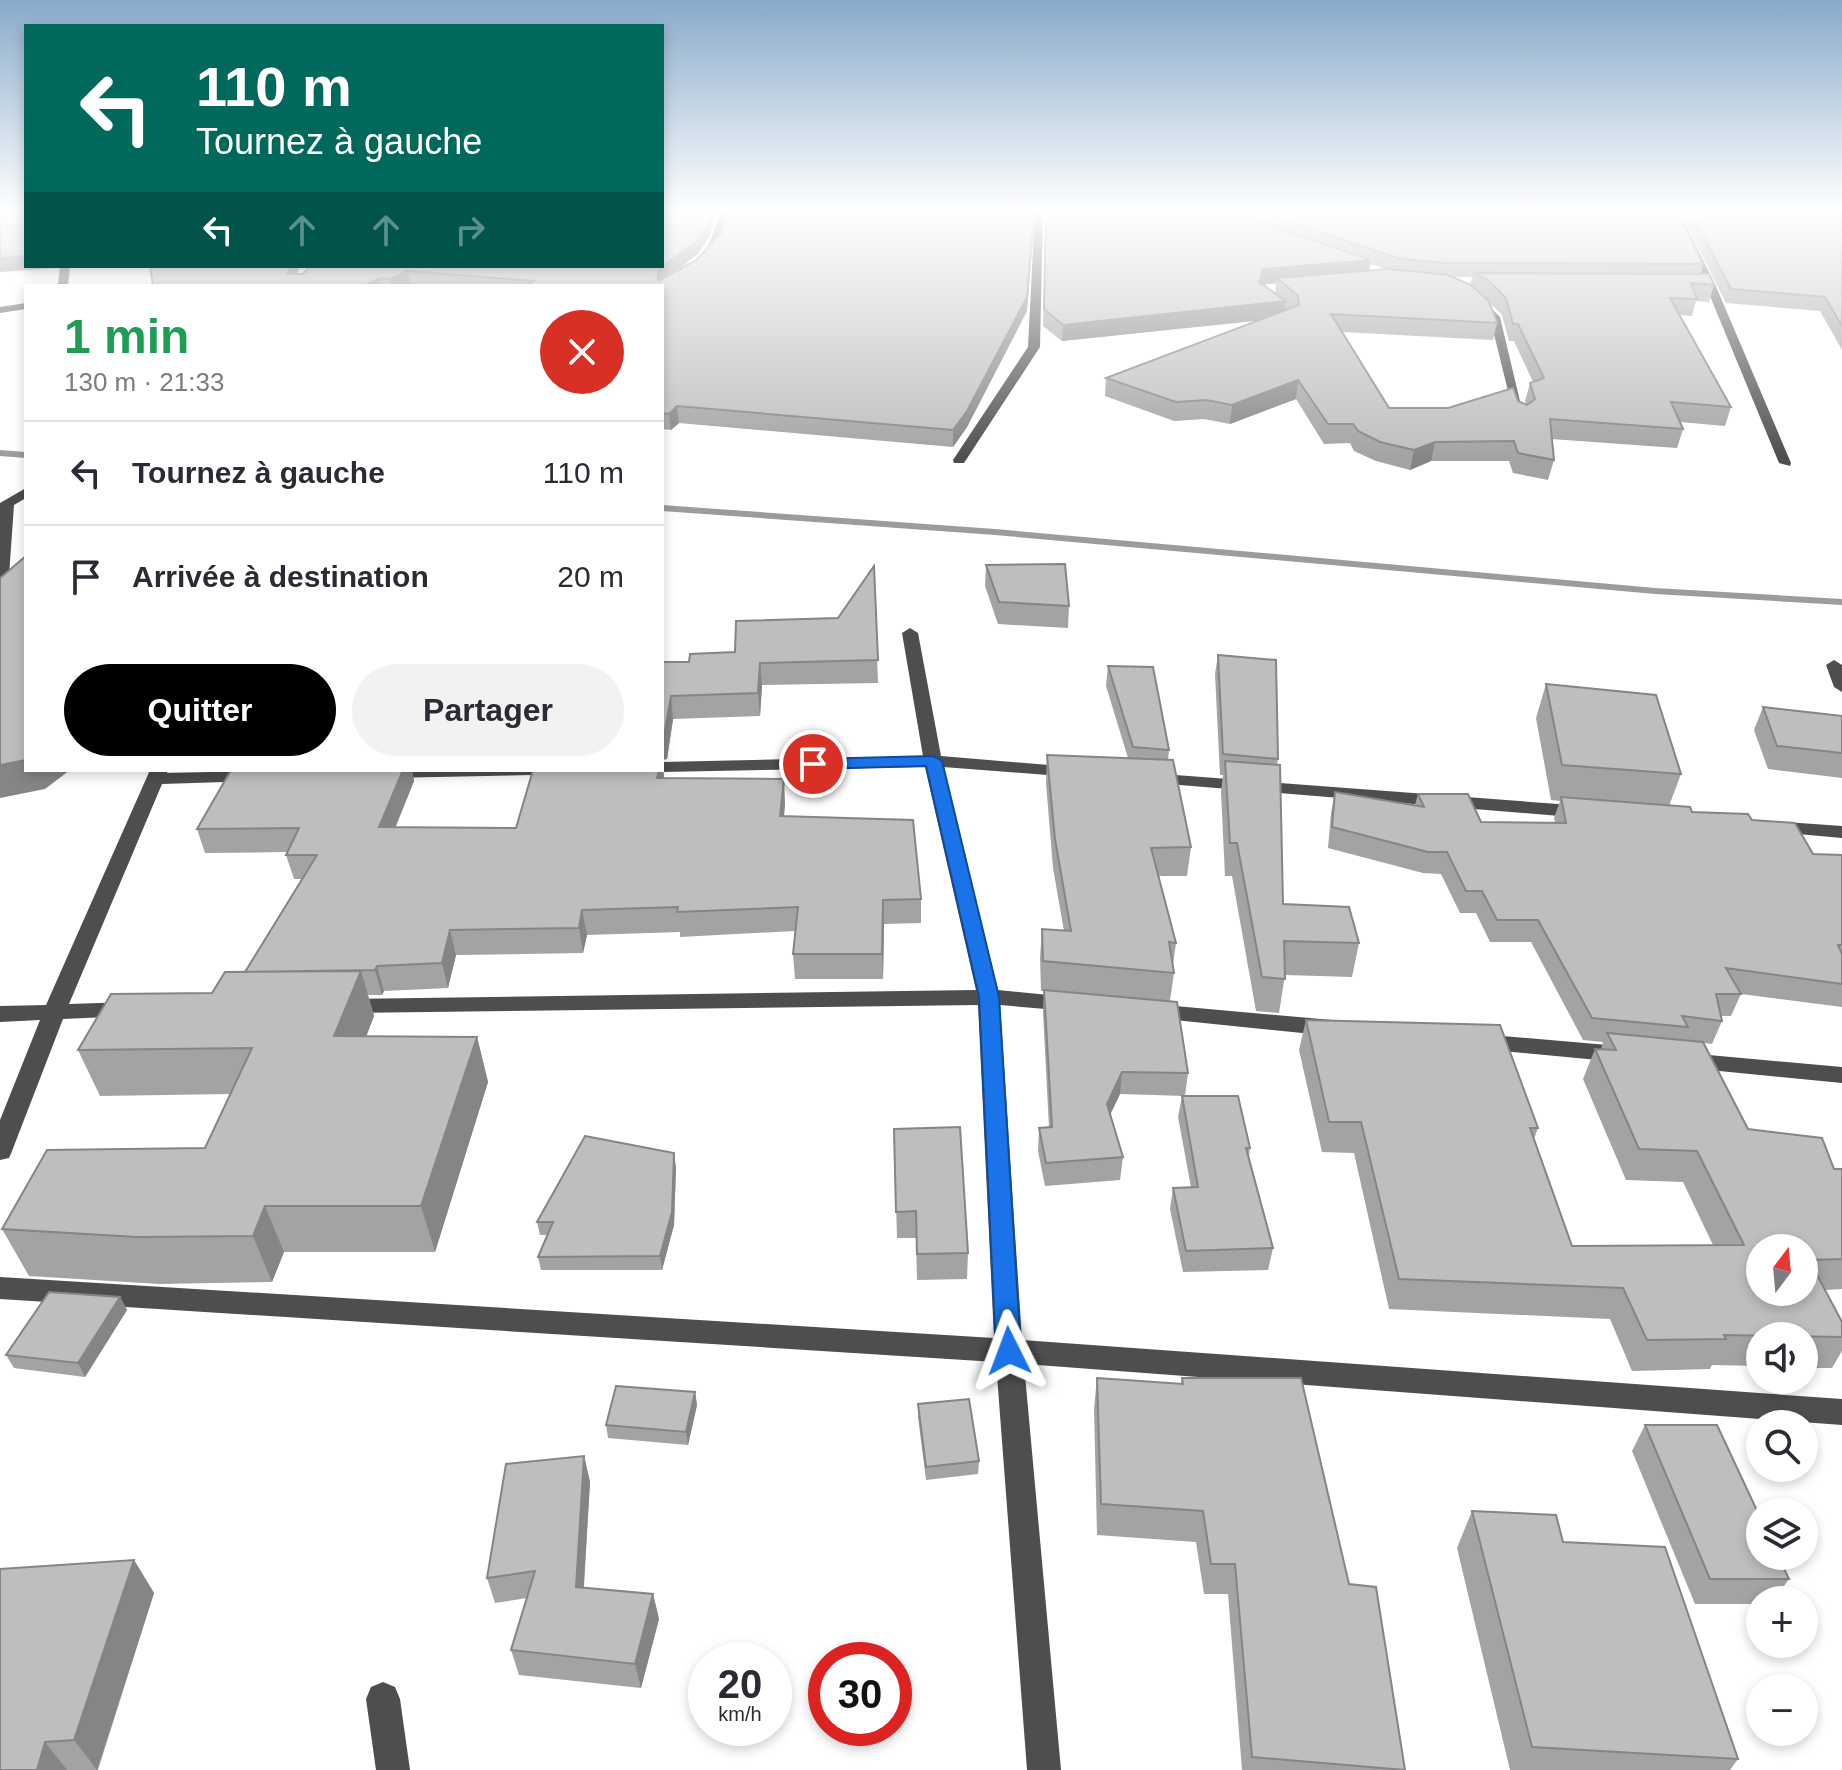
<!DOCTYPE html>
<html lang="fr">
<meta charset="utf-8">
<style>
:root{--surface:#fff;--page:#f2f2f3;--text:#2b2b33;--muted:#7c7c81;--line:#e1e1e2;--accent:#000}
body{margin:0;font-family:Arial,sans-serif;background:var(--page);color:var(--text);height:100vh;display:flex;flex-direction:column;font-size:30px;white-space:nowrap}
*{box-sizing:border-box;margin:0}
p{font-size:26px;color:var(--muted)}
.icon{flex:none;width:44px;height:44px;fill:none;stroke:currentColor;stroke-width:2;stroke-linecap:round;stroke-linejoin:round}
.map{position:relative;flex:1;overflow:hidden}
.details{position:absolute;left:24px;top:284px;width:640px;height:488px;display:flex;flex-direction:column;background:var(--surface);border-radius:0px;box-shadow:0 4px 12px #0003}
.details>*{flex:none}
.guide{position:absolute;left:24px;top:24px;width:640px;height:244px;border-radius:0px;box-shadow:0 4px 12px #0003;background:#00695c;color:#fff;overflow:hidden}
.needle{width:52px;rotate:16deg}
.buttons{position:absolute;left:1746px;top:1234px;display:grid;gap:16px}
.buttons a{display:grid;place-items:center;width:72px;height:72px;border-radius:50%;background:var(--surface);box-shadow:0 4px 12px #0003;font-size:40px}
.speed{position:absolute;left:688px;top:1642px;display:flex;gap:16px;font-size:40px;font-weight:700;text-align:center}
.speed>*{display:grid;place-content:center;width:104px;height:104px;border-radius:50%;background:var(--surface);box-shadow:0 4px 12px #0003;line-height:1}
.speed small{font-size:20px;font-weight:400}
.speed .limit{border:12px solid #d22;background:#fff;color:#111}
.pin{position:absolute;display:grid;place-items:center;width:68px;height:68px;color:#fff;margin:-34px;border:4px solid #fff;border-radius:50%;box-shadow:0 2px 8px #0007}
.me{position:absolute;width:88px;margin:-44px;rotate:357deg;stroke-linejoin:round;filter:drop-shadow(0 0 6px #0008)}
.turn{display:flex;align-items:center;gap:28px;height:168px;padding:0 40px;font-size:36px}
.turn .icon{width:104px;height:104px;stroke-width:2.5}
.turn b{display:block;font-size:56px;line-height:68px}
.lanes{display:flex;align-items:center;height:76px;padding:0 40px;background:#0003;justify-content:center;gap:40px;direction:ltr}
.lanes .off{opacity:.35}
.round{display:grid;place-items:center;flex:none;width:84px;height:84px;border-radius:42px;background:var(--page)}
.headline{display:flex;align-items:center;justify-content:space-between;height:136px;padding:0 40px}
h1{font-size:48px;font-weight:700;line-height:60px;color:#1e9e55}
.primary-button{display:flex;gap:16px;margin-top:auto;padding:16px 40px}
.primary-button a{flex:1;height:92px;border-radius:48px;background:var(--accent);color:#fff;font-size:32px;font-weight:700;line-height:92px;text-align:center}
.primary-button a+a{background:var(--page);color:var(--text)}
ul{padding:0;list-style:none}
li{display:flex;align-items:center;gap:24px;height:104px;padding:0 40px;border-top:2px solid var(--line)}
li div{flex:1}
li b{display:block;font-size:30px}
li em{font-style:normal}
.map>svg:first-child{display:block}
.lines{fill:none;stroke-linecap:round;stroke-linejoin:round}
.stream{fill:#9c9c9c;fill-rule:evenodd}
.minor{fill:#4e4e4e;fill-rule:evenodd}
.wall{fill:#a3a3a3;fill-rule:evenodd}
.shaded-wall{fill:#858585}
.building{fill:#bebebe;stroke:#858585;stroke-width:2;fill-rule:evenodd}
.route{fill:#1a73e8;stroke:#114b97;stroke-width:2}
</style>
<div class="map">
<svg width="1842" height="1770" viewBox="0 0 1842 1770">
<rect width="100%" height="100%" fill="#fff"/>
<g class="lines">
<!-- stream -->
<path class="stream" d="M0 450 26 452V458L0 456Z
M662 505 995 529 1655 588 1842 599V605L1655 594 995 535 662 511Z"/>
<!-- minor -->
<path class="minor" d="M719 211H727L720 245 695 272 662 293 661 286C698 262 710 256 719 211Z
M1035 211H1043L1040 347 964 463H954L953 460 1028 347Z
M1671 211H1679L1715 284 1791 463 1790 466 1779 463 1705 284Z
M60 266H70L68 286H58Z
M1477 302H1485L1500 317 1523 414 1513 411 1490 318 1477 306Z
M26 303V309L0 313V307Z
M26 488V498L14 505 9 576 0 580V503Z
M910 628 918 633 941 756 1073 767 1082 772 1073 777 943 767 998 990 1069 997 1077 999 1080 1004 1077 1009 1069 1011 1000 1005 1022 1340 1842 1399V1425L1024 1364 1061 1770H1027L996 1362 0 1299V1277L994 1338 978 1005 346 1013 338 1011 335 1006 338 1001 346 999 976 990 925 767 662 772 655 770H662V762L923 756 902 633Z
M1834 660 1842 665V692L1834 687 1826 665Z
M150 770H168L167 773 255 771 264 776 255 781 162 784 69 1004 130 1002 138 1004 141 1009 138 1014 130 1016 63 1019 12 1151 9 1158 0 1160V1120L40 1020 0 1022V1006L46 1005Z
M380 770H541L532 775 387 778 381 777Z
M1149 773 1584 806 1593 812 1584 818 1143 782 1140 778 1143 774Z
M1771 821 1842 826V838L1764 831 1761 827 1764 823Z
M1153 1004 1332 1020 1340 1023 1343 1028 1340 1033 1332 1036 1145 1017 1142 1012 1145 1007Z
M1479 1034 1619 1046 1627 1048 1630 1054 1627 1060 1619 1062 1471 1048 1468 1042 1471 1036Z
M1687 1053 1842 1067V1083L1679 1067 1676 1061 1679 1055Z
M383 1682 395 1687 400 1699 410 1770H376L366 1699 371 1687Z"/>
</g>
<!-- wall -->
<path class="wall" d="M662 211H717L709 237 698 254 674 273 1035 211 1027 311 967 427 953 447 679 423 671 430 662 429V286H430L411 284 408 286H153L303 274Z
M1046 211H1267L1251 219 1262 223 1264 214 1703 264 1701 274 1714 285 1709 302 1696 301 1692 316 1680 315 1731 407 1725 426 1680 422 1683 429 1677 448 1551 439 1554 460 1548 480 1513 473 1509 461H1431L1410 470 1376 461 1354 451 1350 443 1324 444 1296 399 1230 424 1204 419 1174 421 1105 396 1106 378 1258 320 1062 341 1043 326ZM1371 264 1386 269 1369 270ZM1452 277H1472L1470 285ZM1276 283 1275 293 1263 285ZM1490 303 1502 315 1509 341H1514L1533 382 1530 383 1525 401 1526 404 1518 401 1448 408H1389L1342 332 1493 340 1497 323Z
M1680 211H1842V350L1820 311 1726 303Z
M986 565 1069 606 1068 628 998 624 985 586Z
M874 566 878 683 762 685 760 716 673 719 667 759 662 760 664 778 785 803 784 816 921 899V923L884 924 883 979H795L793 954 795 931 680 937V932L587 935 583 953 456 955 448 988 384 991 382 995H368L374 1016 366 1036 477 1037 488 1082 435 1252H284L272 1282 160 1284 29 1276 2 1229 205 1148 230 1094 100 1096 78 1050 212 993 245 972 302 879H294L286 855 287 852 205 853 197 829 231 770H412L414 781 395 827 516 828 662 662H689L735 652 838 618Z
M1218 655 1278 759 1277 765 1283 904 1359 943 1352 977 1285 975 1279 1013 1256 1011 1232 876H1225L1221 792 1223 775H1220L1215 674Z
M1108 666 1169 750 1168 760 1191 847 1187 876H1159L1176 943 1173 965 1174 973 1170 1001 1188 1073 1185 1096 1120 1094 1110 1114 1123 1157 1120 1180 1045 1186 1038 1151 1039 1128H1049L1043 1012 1044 991H1041L1040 958 1042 929 1064 931 1053 868 1046 783 1047 755 1128 758 1106 686Z
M1546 684 1681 774 1669 806 1692 812 1752 820 1813 854 1842 855V1007L1741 994 1731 1016H1721L1722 1021 1712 1044 1703 1043 1748 1129 1834 1169H1842V1289L1825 1290 1842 1322V1351L1832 1368H1804V1336H1760V1366L1712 1365 1710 1369 1632 1371 1610 1319 1389 1309 1354 1153 1322 1152 1299 1050 1306 1020 1538 1128 1534 1139 1572 1246 1713 1245 1683 1182 1626 1180 1583 1079 1595 1049H1601L1603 1042 1583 1040 1531 942H1490L1476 913H1460L1441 874 1423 873 1328 848 1331 813 1335 792 1415 805 1418 794 1481 822 1555 823 1554 818 1560 801 1551 800 1536 718Z
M1763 707 1842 716V778L1768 769 1754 730Z
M1182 1096 1250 1148 1249 1157 1273 1248 1268 1270 1183 1272 1170 1209 1173 1188 1191 1187 1178 1117Z
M894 1129 968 1253 967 1279 917 1280 916 1238H897Z
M676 1167 674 1225 662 1270H541L538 1257 548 1235H540L537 1222Z
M120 1297 127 1310 85 1377 14 1368 6 1355Z
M1097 1378 1181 1384 1182 1378 1349 1584 1405 1770H1242L1228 1594H1204L1196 1542 1097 1535 1094 1409Z
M695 1392 697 1405 688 1445 608 1438 606 1425Z
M918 1404 979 1461 978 1474 926 1480 918 1417Z
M1645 1425 1789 1579 1774 1600H1760V1604H1695L1632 1451Z
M584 1456 590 1482 584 1587 653 1594 659 1619 641 1688 519 1675 511 1650 527 1598 495 1603 487 1578Z
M1472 1511 1563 1542 1738 1759 1730 1770H1510L1457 1548Z
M134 1560 154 1593 98 1770H0Z"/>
<!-- shaded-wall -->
<path class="shaded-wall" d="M712 211H717L709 237 698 254 659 283 658 270Z
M1035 211 1027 311 967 427 953 447V430Z
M1248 211H1267L1246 222Z
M26 256V266H58L57 268 0 272V258Z
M1371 260 1368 275 1277 278 1276 283 1261 285 1259 282 1263 269Z
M291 266H300L292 286 287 274Z
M408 271 411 284 408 286H391L390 279Z
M380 278 381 286H364Z
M1286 301 1283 318 1062 341 1063 325Z
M1298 380 1296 399 1230 424 1232 405Z
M677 406 679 423 671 430 669 414Z
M1435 442 1431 461 1410 470 1414 450Z
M760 663 762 685 760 716 758 693Z
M671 696 673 719 667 759 662 760 664 775 660 801 657 778 659 770H662V736Z
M26 760V770H70L45 789 0 798V765Z
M403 770H412L414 781 386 851 379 827Z
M784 779 785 803 782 839 780 816Z
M883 900 884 924 883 979 882 954Z
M582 910 587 935 583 953 579 928Z
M450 930 456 955 448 988 442 963Z
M377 966 384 991 382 995 375 970Z
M361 971 374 1016 349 1082 334 1036Z
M477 1037 488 1082 435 1252 421 1206Z
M1122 1072 1120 1094 1105 1126 1107 1104Z
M674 1153 676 1167 674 1225 662 1270 660 1256Z
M265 1206 284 1252 272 1282 253 1236Z
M120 1297 127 1310 85 1377 78 1363Z
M695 1392 697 1405 688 1445 686 1432Z
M584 1456 590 1482 582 1612 576 1587Z
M134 1560 154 1593 97 1770 74 1740Z
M653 1594 659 1619 641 1688 635 1664Z
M45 1742 67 1770H37Z"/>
<!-- building -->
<path class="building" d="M0 211H26V256L0 258Z
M662 211H712L708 224 697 241 658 270V281L695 261 721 234 726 211H1034L1027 297 967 411 953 430 677 406 669 414 662 413V286H525L534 281 408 271 390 279 380 278 364 286H153L150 266H291L287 274H303L310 266H662Z
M1046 211H1193L1247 218 1371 260 1263 269 1259 282 1286 301 1063 325 1044 309Z
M1270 211H1677L1703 264 1446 263 1401 259 1264 214Z
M1690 211H1842V326L1825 297 1731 289Z
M1389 269 1448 275 1471 285 1489 301 1497 323 1331 314 1389 408H1448L1513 388 1518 401 1527 405 1535 399 1530 383 1544 378 1518 324H1513L1506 298 1488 280 1473 273 1709 274 1714 285 1691 283 1697 299 1670 298 1731 407 1671 402 1683 429 1550 419 1554 460 1518 453 1514 441 1435 442 1414 450 1380 442 1358 431 1353 424H1328L1298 380 1232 405 1206 400 1176 402 1106 378 1299 305 1298 296 1277 278Z
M26 556V760L0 765V578Z
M1065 564 1069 606 999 602 986 565Z
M874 566 878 660 760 663 758 693 671 696 664 736H662V662H689L690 654 735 652 736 621 838 618Z
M1218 655 1276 660 1278 759 1223 754Z
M1108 666 1153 667 1169 750 1133 747Z
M1546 684 1656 695 1681 774 1562 765Z
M1763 707 1842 716V753L1777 746Z
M1047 755 1173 760 1191 847 1151 848 1176 943 1169 942 1174 973 1043 961 1042 929 1071 931 1055 839Z
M1225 761 1280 765 1283 904 1349 907 1359 943 1284 941 1285 979 1262 977 1237 843H1230Z
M231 770H403L379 827 516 828 533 770H659L657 778 784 779 780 816 913 820 921 899 883 900 882 954H793L798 907 677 912 678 907 582 910 579 928 450 930 442 963 377 966 375 970 245 972 317 855H286L299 828 197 829Z
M1335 792 1424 807 1418 794H1468L1481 822 1566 823 1561 797 1690 807 1692 812 1748 814 1752 820 1795 823 1813 854 1842 855V945H1838L1842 954V984L1726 968 1741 994H1716L1722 1021 1682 1016 1688 1027 1592 1018 1538 920H1497L1482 891H1466L1447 852H1428L1332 827Z
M361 971 334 1036 477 1037 421 1206H265L253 1236 137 1237 2 1229 47 1150 205 1148 252 1048 78 1050 111 994 212 993 225 972Z
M1044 990 1177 1002 1188 1073 1122 1072 1107 1104 1123 1157 1046 1163 1039 1128 1052 1127Z
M1306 1020 1500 1025 1538 1128H1530L1572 1246 1744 1245 1697 1151 1639 1149 1595 1049 1616 1050 1607 1033 1703 1042 1748 1129 1822 1138 1834 1169H1842V1259L1809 1260 1842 1322V1337L1724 1335 1726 1339 1647 1340 1623 1288 1399 1279 1361 1122H1329ZM1760 1248H1804V1292H1760Z
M1182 1096H1238L1250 1148H1246L1273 1248 1186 1251 1173 1188 1198 1187Z
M960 1127 968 1253 917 1254 916 1211 896 1212 894 1129Z
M585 1136 674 1153 672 1212 660 1256 538 1257 553 1222H537Z
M49 1292 120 1297 78 1363 6 1355Z
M1097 1378 1183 1384 1182 1378H1301L1349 1584 1376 1587 1405 1770 1252 1757 1235 1564H1211L1203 1511 1101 1504Z
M616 1386 695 1392 686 1432 606 1425Z
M969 1399 979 1461 926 1467 918 1404Z
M1645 1425H1717L1760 1517V1556H1778L1789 1579H1710Z
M584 1456 576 1587 653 1594 635 1664 511 1650 535 1571 487 1578 506 1464Z
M1472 1511 1556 1515 1563 1542 1665 1547 1738 1759 1532 1747Z
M134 1560 74 1740 45 1742 37 1770H0V1569Z"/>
<!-- sky -->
<linearGradient id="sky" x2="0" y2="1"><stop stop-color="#89aaca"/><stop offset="0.46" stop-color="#fff"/><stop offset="1" stop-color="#fff" stop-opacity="0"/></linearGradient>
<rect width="1842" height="458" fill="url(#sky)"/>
<!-- route -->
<path class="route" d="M933 756 942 761 999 997 1021 1351 1018 1358 1009 1361 1000 1358 996 1351 979 997 926 766 813 769 805 764 813 759Z"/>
</svg>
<div class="buttons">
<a><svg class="needle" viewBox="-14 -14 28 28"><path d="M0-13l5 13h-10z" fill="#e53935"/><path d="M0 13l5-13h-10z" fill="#7c7c81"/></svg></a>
<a><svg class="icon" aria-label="sound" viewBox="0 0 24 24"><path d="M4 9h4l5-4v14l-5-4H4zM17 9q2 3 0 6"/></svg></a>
<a><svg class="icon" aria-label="search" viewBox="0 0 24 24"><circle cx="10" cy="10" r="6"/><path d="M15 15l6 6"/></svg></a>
<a><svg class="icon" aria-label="layers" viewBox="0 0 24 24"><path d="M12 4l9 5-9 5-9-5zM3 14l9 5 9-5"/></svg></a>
<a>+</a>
<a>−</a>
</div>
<div class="speed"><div>20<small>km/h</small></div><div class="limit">30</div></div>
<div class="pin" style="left:813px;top:764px;background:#d93025"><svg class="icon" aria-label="arrive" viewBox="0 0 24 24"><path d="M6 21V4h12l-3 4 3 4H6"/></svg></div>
<svg class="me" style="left:1009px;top:1351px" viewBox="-20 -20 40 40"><path d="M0-17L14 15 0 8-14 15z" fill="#1a73e8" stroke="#fff" stroke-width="4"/></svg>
<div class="guide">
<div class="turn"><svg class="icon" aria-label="left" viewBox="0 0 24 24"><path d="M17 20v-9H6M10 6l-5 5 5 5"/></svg><div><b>110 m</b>Tournez à gauche</div></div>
<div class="lanes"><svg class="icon" aria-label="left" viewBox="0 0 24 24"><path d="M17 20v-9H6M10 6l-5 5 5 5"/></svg><svg class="icon off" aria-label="ahead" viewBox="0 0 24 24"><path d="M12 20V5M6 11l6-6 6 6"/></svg><svg class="icon off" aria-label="ahead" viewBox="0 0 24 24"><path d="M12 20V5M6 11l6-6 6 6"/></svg><svg class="icon off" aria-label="right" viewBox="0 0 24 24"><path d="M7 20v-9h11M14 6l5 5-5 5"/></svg></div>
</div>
<section class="details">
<div class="headline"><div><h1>1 min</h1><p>130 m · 21:33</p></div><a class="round" style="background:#d93025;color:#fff"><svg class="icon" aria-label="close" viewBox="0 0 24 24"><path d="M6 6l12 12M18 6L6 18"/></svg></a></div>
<ul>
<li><svg class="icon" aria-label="left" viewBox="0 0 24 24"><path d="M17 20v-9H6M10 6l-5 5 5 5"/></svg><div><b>Tournez à gauche</b></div><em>110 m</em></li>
<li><svg class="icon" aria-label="arrive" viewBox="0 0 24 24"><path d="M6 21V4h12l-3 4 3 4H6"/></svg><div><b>Arrivée à destination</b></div><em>20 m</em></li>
</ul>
<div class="primary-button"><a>Quitter</a><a>Partager</a></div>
</section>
</div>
